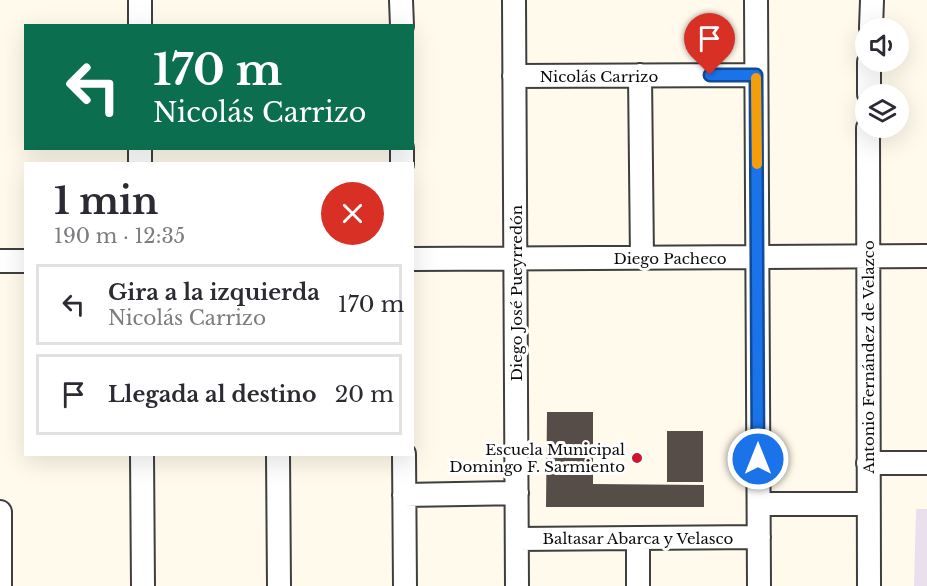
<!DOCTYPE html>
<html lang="es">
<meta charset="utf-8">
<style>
:root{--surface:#fff;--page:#f7f7f7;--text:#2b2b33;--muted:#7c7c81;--line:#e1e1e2}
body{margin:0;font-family:"Libre Baskerville",serif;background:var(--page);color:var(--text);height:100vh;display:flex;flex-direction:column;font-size:22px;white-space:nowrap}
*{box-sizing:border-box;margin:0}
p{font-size:20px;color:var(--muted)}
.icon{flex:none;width:33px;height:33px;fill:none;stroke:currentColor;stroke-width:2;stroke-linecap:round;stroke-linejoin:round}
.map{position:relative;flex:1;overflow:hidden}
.sheet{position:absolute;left:24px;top:162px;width:390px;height:294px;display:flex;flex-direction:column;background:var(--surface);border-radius:0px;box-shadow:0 6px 24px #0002}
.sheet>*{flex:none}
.banner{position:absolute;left:24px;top:24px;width:390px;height:126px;border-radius:0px;box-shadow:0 6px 24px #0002;background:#0b6e4f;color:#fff;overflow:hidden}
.fabs{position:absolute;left:855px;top:18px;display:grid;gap:12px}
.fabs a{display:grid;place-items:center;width:54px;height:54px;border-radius:50%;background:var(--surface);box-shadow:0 6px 24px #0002;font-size:30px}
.pin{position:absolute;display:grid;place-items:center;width:51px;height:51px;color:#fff;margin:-62px -26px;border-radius:50% 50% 50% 0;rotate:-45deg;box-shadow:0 0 6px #0007}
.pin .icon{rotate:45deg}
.me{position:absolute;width:66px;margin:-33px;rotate:0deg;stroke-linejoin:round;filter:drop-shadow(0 0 4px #0008)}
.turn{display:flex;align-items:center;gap:21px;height:126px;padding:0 30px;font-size:27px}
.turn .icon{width:78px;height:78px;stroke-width:2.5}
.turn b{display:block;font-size:42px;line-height:51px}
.round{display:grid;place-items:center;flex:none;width:63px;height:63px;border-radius:32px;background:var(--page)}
.head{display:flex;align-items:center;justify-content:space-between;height:102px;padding:0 30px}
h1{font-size:36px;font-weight:700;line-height:45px}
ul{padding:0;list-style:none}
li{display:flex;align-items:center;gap:18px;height:81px;margin:0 12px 9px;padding:0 18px;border:3px solid var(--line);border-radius:0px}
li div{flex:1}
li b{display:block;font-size:22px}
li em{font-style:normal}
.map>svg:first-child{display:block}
.industrial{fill:#eadfec}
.building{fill:#564c48}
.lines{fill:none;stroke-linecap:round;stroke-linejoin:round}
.minor-casing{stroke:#3f3f3f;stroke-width:26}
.minor{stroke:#fff;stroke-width:22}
.route-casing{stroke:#114b97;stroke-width:15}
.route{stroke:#1a73e8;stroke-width:10}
.slow{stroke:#f59e0b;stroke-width:10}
.poi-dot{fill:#ca172c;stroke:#fff;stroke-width:2}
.labels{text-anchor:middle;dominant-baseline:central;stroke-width:6;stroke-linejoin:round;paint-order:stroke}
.street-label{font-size:15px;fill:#0c0c0c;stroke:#fff}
.poi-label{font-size:15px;fill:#0c0c0c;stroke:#fff;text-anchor:end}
</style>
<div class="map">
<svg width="927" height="586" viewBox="0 0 927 586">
<rect width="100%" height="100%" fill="#fffaeb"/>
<!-- industrial -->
<path class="industrial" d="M916 509H927V586H914Z"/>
<!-- building -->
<path class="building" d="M547 412H593V484L704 485V507H546Z
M667 431H703V482H667Z"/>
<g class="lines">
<defs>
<path id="minor" d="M140 0V26
M401 0 402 26
M514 0 517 586
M756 0 759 586
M871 28 872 0
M640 75 642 258
M514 76 756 75
M869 94V62
M868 128 869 586
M140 148V164
M402 148V164
M412 259 927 256
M0 261H26
M142 454 143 586
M278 454 279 586
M404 454 405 586
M868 463H927
M404 495 517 493
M759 504H868
M0 512V586
M638 538V586
M517 539 759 537"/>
</defs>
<!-- minor casing -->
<use href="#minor" class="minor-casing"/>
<!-- minor -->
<use href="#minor" class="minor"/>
</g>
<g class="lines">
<defs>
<path id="route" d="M710 75H756L758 459"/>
</defs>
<!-- route casing -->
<use href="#route" class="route-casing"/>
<!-- route -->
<use href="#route" class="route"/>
<!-- slow -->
<path class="slow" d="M756 78 757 164"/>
</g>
<!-- markers -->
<circle class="poi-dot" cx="637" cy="458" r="6"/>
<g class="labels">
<!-- street labels -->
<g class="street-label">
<text x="599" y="76">Nicolás Carrizo</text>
<text x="670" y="258">Diego Pacheco</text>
<text transform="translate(516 293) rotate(-90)">Diego José Pueyrredón</text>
<text transform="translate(868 357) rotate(-90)">Antonio Fernández de Velazco</text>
<text x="638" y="538">Baltasar Abarca y Velasco</text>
</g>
<!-- poi labels -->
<g class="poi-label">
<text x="625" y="449">Escuela Municipal<tspan x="625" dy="17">Domingo F. Sarmiento</tspan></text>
</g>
</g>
</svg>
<div class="fabs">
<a><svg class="icon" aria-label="sound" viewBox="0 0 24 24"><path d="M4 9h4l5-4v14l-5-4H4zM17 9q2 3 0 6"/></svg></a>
<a><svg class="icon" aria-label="layers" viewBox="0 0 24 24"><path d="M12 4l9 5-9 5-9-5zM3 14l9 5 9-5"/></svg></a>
</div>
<div class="pin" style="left:710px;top:75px;background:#d93025"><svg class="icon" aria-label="arrive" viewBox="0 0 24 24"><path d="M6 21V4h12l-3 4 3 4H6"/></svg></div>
<svg class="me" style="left:758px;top:459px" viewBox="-20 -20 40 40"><circle r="17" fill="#1a73e8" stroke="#fff" stroke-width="3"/><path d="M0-11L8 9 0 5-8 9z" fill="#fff"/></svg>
<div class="banner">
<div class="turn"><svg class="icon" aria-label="left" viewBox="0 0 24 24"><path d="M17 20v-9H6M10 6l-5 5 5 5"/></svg><div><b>170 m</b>Nicolás Carrizo</div></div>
</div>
<section class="sheet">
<div class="head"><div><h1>1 min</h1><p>190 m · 12:35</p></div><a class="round" style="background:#d93025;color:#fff"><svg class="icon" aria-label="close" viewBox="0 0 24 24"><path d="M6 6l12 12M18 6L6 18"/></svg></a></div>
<ul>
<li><svg class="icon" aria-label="left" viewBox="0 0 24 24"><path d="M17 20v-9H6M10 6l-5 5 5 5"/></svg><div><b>Gira a la izquierda</b><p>Nicolás Carrizo</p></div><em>170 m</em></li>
<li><svg class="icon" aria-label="arrive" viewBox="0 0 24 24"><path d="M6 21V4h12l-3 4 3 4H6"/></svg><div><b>Llegada al destino</b></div><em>20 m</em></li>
</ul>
</section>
</div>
